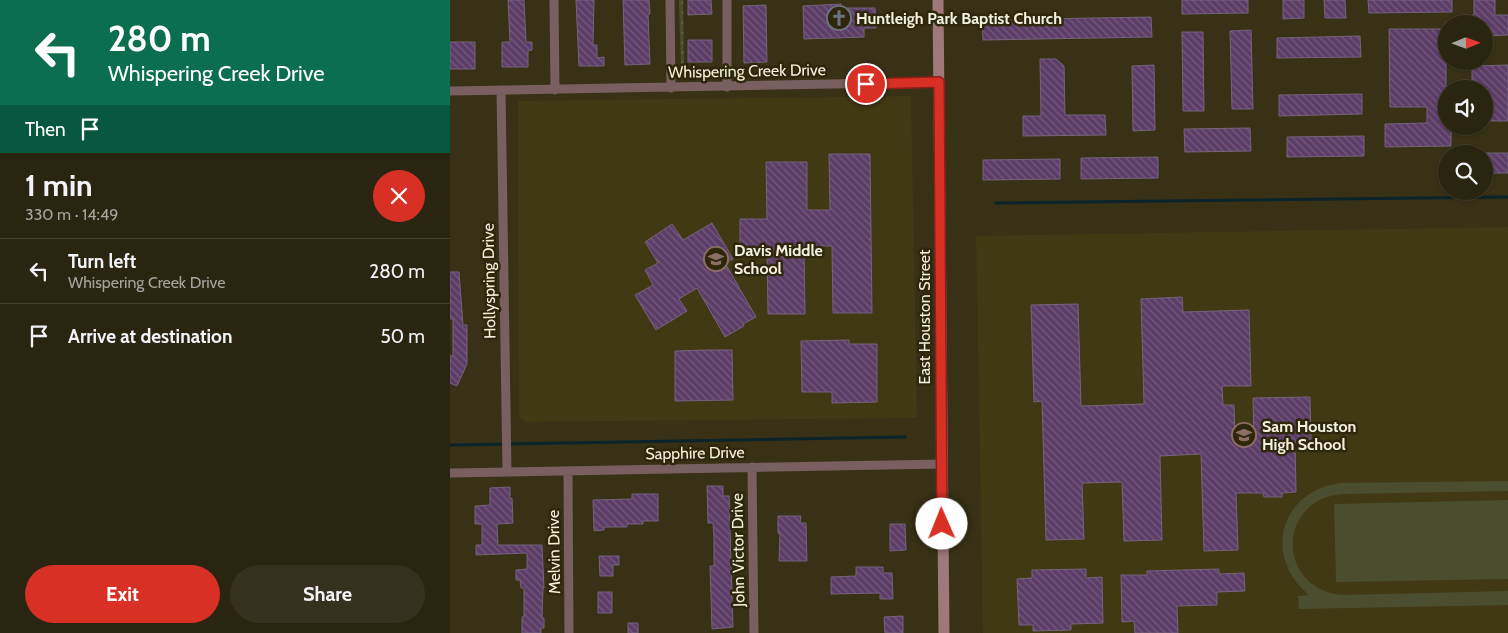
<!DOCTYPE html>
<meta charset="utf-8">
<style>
:root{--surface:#2a2510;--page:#36311e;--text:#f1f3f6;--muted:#a5a59f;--line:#464230;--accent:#d93025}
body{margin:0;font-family:Cabin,sans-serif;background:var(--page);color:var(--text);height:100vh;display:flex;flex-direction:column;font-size:19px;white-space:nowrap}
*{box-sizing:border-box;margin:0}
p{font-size:16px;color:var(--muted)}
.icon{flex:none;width:28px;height:28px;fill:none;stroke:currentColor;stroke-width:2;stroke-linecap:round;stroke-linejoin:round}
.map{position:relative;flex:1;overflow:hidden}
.side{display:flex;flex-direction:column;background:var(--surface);width:450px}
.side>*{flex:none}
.top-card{background:#0b6e4f;color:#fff;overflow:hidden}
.needle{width:32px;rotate:89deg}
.controls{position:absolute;left:988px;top:15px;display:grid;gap:10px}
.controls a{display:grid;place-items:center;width:55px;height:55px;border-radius:50%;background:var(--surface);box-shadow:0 1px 4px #0004,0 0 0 1px var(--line);font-size:25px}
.pin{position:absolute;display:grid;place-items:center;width:42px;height:42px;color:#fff;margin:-21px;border:2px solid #fff;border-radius:50%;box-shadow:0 1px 5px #0007}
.me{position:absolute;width:55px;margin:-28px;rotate:359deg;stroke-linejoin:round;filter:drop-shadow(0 0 4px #0008)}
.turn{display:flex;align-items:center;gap:18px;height:105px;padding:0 25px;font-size:22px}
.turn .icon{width:65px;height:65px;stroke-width:2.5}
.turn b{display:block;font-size:35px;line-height:42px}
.then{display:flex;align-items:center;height:48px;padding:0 25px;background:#0003;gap:10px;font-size:19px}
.round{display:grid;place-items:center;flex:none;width:52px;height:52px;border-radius:26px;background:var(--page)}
.headline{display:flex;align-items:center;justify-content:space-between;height:85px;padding:0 25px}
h1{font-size:30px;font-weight:800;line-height:38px}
.cta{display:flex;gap:10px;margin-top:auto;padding:10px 25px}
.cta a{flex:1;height:58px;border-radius:30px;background:var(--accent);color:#fff;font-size:20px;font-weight:800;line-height:58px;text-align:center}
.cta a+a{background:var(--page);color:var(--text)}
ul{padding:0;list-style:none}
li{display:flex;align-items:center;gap:15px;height:65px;padding:0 25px;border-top:1px solid var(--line)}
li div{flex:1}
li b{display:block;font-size:19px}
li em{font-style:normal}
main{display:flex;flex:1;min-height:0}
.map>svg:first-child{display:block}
.built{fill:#413814}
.grass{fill:url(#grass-dots)}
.garden{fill:#4a4e2f}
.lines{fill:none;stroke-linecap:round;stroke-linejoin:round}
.stream{stroke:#0c2429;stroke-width:3}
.building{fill:url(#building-back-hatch);stroke:#75637c}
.street{stroke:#7a5f60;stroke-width:9}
.secondary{stroke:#a17879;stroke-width:11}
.route-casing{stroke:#8d1f18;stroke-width:12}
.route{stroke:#d93025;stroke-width:9}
.labels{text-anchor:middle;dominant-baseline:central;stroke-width:5;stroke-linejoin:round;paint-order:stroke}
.poi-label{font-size:16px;font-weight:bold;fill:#f4f0df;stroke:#2e270b;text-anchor:start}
.street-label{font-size:16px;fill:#f4f0df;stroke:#2e270b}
</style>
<main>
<section class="side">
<div class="top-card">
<div class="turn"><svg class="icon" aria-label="left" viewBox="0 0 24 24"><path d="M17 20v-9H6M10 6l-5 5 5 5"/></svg><div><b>280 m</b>Whispering Creek Drive</div></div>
<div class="then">Then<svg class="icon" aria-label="arrive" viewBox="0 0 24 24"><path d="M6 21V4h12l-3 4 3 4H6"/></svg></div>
</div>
<div class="headline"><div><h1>1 min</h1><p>330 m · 14:49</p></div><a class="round" style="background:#d93025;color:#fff"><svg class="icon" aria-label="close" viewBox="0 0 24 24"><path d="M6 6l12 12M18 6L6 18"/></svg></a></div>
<ul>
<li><svg class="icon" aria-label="left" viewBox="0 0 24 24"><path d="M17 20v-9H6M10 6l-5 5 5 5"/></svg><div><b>Turn left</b><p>Whispering Creek Drive</p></div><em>280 m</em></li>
<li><svg class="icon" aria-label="arrive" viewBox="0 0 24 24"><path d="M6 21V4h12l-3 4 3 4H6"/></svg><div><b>Arrive at destination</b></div><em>50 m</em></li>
</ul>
<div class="cta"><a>Exit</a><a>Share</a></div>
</section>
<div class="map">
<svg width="1058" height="633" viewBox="0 0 1058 633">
<defs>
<pattern id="grass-dots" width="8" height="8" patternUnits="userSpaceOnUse" patternTransform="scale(1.25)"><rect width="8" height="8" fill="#4a4e2f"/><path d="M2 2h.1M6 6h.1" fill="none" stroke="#65684d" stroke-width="1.8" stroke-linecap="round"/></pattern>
<pattern id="building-back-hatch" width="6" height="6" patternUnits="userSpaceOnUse" patternTransform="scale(1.25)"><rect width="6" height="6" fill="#5c3d67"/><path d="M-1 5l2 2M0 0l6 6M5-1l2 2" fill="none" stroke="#74597c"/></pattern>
</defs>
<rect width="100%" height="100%" fill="#383116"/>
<!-- built -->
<path class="built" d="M461 96 467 418 75 422 69 416 68 101Z
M1058 227V633H533L526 236Z"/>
<!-- grass -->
<path class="grass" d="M229 0H233L234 68H268L264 73H235L231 67Z"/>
<!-- garden -->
<path class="garden" d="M1058 481V491L892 494C825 500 827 591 894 595L1058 591V605L849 609 848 596 859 595C812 557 830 490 891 483Z
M1058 500V579L886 582 884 504Z"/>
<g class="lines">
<!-- stream -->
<path class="stream" d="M546 203 1058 197
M0 445 455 437"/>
</g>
<!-- building -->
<path class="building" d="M58 0H74L76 42H82V50L78 51V67H52V42H60Z
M126 0H144L143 45H147V58L154 57V66H129Z
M173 0H199L200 14H198L200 64 175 65Z
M238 0H261L262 14 238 15Z
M732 0H798V13L732 14Z
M833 0H854V18L833 19Z
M874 0H895L896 18H875Z
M918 0H1002V12L919 13Z
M1024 0H1045V15H1058V35L1034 36V24H1022V15H1024Z
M391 4V8H425L426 28H414V37L354 39 353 6Z
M316 5 317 62 294 63 293 6Z
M701 17 702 37 533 40 532 20Z
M939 29H996V126H1001V146L935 147V124L977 123V107H940Z
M801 30 803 109H782L780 31Z
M732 32H753L754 111H733Z
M910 36 911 57 827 58V38Z
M238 40H262V62H238Z
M0 42H25V69H0Z
M590 59H606L614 66 615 115H655L656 135 573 136V116H591Z
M704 65 705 130 683 131 682 66Z
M1058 65V121H1034V86H1022V66Z
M912 94V114L829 116V95Z
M800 128 801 151 735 152 734 129Z
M914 136V156L837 157V137Z
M1034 153H1058V173H1034Z
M379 154H420L422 313H383L382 246H354L355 314H318L317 247H290V219H317L316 162H357V210H380Z
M708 157V178L631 179V158Z
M610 159V179L533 180V160Z
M262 223 283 259 275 263 306 317 293 324 294 326 275 337 247 288 229 299 237 311 206 330 185 295 203 285 195 270 208 263 195 242 222 224 233 240Z
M0 272H9L13 325H17V364L7 386 0 383V355L3 357V319H0Z
M732 297 733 312 799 310 801 386H772L773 405H784L785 443H804L803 398 860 397 861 442H845L846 492 832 493V497H814L813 493H786L788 550 754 551 751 454 710 456 712 540 674 541 672 482 632 483 634 539 596 540 592 401 584 402 581 305 628 304 631 406 694 404 691 299Z
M399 340V344H427V402L382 403V392H352L351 341Z
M256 350H282L283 400 225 401V351Z
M257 486H273V496H279L283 627 262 629 260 566H264V536L263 523H258Z
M60 487V499L62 498 63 523 47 524 48 545H92L94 588H93L92 618H94V628H91V633H72V617H74V588H71L70 580H66V570L77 569V553L26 555V545H32V524H25V506L40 505V488Z
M182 494H208V521H193V524H177V527H154V530L144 531 143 500 182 499Z
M328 516H351L350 523H356L357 561H329L330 534 328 533Z
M440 524H455L456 550 440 551Z
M149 556H169V565H163V576H150Z
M406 567H433V573H442L443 599H430V593L381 594V577L406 576Z
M636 569V578L652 577 653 623 621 624V630L583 631V625H569L567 579 582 578V570Z
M769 569V574L794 573 795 591 767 592V605L727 606 728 633H685L684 621 672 622 671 575H697V571Z
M148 592H162V613H148Z
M453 616V633H435L434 617Z
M178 623H188V633H178Z"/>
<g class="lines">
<!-- street -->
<path class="street" d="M104 0 105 90
M220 0 221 88
M277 0V87
M51 90 57 472
M0 91 489 82
M302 467 304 633
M118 471 119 633
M0 473 492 464"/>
<!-- secondary -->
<path class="secondary" d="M488 0 494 633"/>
</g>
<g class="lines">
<defs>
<path id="route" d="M416 84 489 82 492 524"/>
</defs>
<!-- route casing -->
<use href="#route" class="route-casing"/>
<!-- route -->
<use href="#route" class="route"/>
</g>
<!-- icons -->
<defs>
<symbol id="church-ring" viewBox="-11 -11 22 22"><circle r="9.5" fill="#2e270b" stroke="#6b7280" stroke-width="1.5"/><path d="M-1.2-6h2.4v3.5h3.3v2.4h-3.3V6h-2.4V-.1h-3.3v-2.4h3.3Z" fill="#6b7280"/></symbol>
<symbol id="school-ring" viewBox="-11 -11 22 22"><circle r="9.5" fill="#2e270b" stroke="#8d6e63" stroke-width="1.5"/><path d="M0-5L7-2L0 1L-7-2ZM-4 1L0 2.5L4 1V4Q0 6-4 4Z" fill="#8d6e63"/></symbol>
</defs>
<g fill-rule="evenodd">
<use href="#church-ring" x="375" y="4" width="28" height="28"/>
<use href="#school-ring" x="252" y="245" width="28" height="28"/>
<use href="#school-ring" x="780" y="421" width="28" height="28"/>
</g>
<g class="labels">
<!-- poi labels -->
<g class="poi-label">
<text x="406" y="18">Huntleigh Park Baptist Church</text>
<text x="284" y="250">Davis Middle<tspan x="284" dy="18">School</tspan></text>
<text x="812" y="426">Sam Houston<tspan x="812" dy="18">High School</tspan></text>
</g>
<!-- street labels -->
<g class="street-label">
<text transform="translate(297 71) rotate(-1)">Whispering Creek Drive</text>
<text transform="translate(39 281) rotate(-91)">Hollyspring Drive</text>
<text transform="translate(474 317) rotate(-90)">East Houston Street</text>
<text transform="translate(245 453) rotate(-1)">Sapphire Drive</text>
<text transform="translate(288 550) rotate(-91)">John Victor Drive</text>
<text transform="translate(104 552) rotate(-91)">Melvin Drive</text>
</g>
</g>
</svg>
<div class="controls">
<a><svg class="needle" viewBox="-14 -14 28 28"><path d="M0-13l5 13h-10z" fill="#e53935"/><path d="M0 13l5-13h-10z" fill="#a5a59f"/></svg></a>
<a><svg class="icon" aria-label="sound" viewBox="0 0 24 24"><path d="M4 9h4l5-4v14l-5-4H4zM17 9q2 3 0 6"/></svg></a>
<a><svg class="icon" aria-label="search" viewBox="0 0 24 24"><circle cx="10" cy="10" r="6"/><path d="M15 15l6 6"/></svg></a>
</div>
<div class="pin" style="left:416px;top:84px;background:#d93025"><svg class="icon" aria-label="arrive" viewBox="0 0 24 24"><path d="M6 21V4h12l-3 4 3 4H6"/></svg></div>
<svg class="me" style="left:492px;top:524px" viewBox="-20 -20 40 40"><circle r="19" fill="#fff"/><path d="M0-13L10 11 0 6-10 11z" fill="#d93025"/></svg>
</div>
</main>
